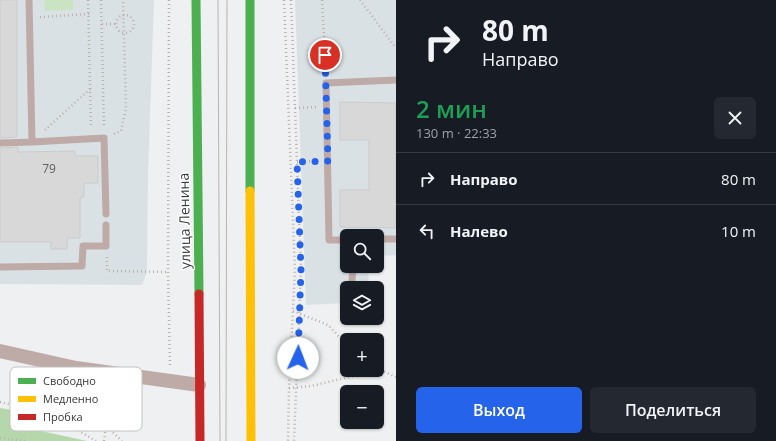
<!DOCTYPE html>
<html lang="ru">
<meta charset="utf-8">
<style>
:root{--surface:#171b24;--page:#242831;--text:#f1f3f6;--muted:#9ea1a6;--line:#363941;--accent:#2563eb}
body{margin:0;font-family:"Open Sans",sans-serif;background:var(--page);color:var(--text);height:100vh;display:flex;flex-direction:column;font-size:15px;white-space:nowrap}
*{box-sizing:border-box;margin:0}
p{font-size:13px;color:var(--muted)}
.icon{flex:none;width:22px;height:22px;fill:none;stroke:currentColor;stroke-width:2;stroke-linecap:round;stroke-linejoin:round}
.map{position:relative;flex:1;overflow:hidden}
.details{display:flex;flex-direction:column;background:var(--surface);width:380px}
.details>*{flex:none}
.hud{background:#171b24;color:var(--text);overflow:hidden}
.fabs{position:absolute;left:340px;top:229px;display:grid;gap:8px}
.fabs a{display:grid;place-items:center;width:44px;height:44px;border-radius:6px;background:var(--surface);box-shadow:0 1px 3px #0004;font-size:20px}
.pin{position:absolute;display:grid;place-items:center;width:34px;height:34px;color:#fff;margin:-17px;border:2px solid #fff;border-radius:50%;box-shadow:0 1px 4px #0007}
.me{position:absolute;width:44px;margin:-22px;rotate:2deg;stroke-linejoin:round;filter:drop-shadow(0 0 3px #0008)}
.turn{display:flex;align-items:center;gap:14px;height:84px;padding:0 20px;font-size:18px}
.turn .icon{width:52px;height:52px;stroke-width:2.5}
.turn b{display:block;font-size:28px;line-height:34px}
.round{display:grid;place-items:center;flex:none;width:42px;height:42px;border-radius:6px;background:var(--page)}
.summary{display:flex;align-items:center;justify-content:space-between;height:68px;padding:0 20px}
h1{font-size:24px;font-weight:600;line-height:30px;color:#1e9e55}
.cta{display:flex;gap:8px;margin-top:auto;padding:8px 20px}
.cta a{flex:1;height:46px;border-radius:6px;background:var(--accent);color:#fff;font-size:16px;font-weight:600;line-height:46px;text-align:center}
.cta a+a{background:var(--page);color:var(--text)}
ul{padding:0;list-style:none}
li{display:flex;align-items:center;gap:12px;height:52px;padding:0 20px;border-top:1px solid var(--line)}
li div{flex:1}
li b{display:block;font-size:15px}
li em{font-style:normal}
main{display:flex;flex:1;min-height:0}
.map>svg:first-child{display:block}
.built{fill:#dae1e5}
.green{fill:#cae4c3}
.forest{fill:#b5d7ab}
.building{fill:#d8d8d9;stroke:#cbcbcb}
.lines{fill:none;stroke-linecap:round;stroke-linejoin:round}
.path{stroke:#bcb0af;stroke-width:2.5;stroke-dasharray:1 3;stroke-linecap:butt}
.lane{stroke:#beaba8;stroke-width:7}
.street{stroke:#beaba8;stroke-width:14}
.fast{stroke:#4caf50;stroke-width:9}
.slow{stroke:#ffc107;stroke-width:9}
.jam{stroke:#c62828;stroke-width:9}
.tram{stroke:#bcb3b1;stroke-width:1}
.route{stroke:#2563eb;stroke-width:7;stroke-dasharray:0 12.6}
.labels{text-anchor:middle;dominant-baseline:central;stroke-width:3;stroke-linejoin:round;paint-order:stroke}
.number-label{font-size:12px;fill:#5f6061}
.street-label{font-size:14px;fill:#363738;stroke:#fff}
.key{fill:#fff;stroke:#c3c3c3;stroke-width:1}
.key-label{font-size:11px;fill:#363738}
</style>
<main>
<div class="map">
<svg width="396" height="441" viewBox="0 0 396 441">
<rect width="100%" height="100%" fill="#eef0f1"/>
<!-- built -->
<path class="built" d="M0 0H154L148 174 147 272 142 285 0 284Z
M295 0H396V255L377 256V236H347V266H368L369 288H347V303L306 305Z"/>
<!-- green -->
<path class="green" d="M44 0H73V10L45 11Z"/>
<!-- forest -->
<path class="forest" d="M0 408 24 412 32 429 87 441H0Z"/>
<!-- building -->
<path class="building" d="M0 0H17V137L0 138Z
M340 102 396 103V228L340 227V190H369V140H340Z
M18 147V152L75 151V156H98V183H84V197L80 198V238H67V249H51V242H0V148Z"/>
<g class="lines">
<!-- path -->
<path class="path" d="M88 0 91 128
M101 0 104 127
M169 0 168 272 170 367
M284 0 295 270 289 388 288 441
M291 0 301 270 294 441
M322 0 326 71
M360 0 396 48
M116 24a9 9 0 1 1 18 0a9 9 0 1 1-18 0Z
M40 17 89 14
M102 24H115
M295 108 316 107
M45 130 90 89
M114 134 121 131 126 109 123 0
M297 162 317 161
M107 257V271L168 272
M293 311 328 325 347 345
M377 368 396 377
M49 378 77 402 93 414 122 441
M289 388 311 386 380 370
M0 402 51 414 96 441
M0 438 25 441
M104 441 106 426"/>
<!-- lane -->
<path class="lane" d="M29 0 32 142 104 138 106 214
M1 143 32 142
M377 239H396
M347 240H329L326 83 396 80
M0 267 82 266 83 246H106V225
M352 281 353 266"/>
<!-- street -->
<path class="street" d="M0 351 76 368 199 385"/>
<!-- fast -->
<path class="fast" d="M196 0 199 294
M250 0V191"/>
<!-- slow -->
<path class="slow" d="M250 191 251 441"/>
<!-- jam -->
<path class="jam" d="M199 294 200 441"/>
<!-- tram -->
<path class="tram" d="M218 0 220 441
M226 441 227 0"/>
</g>
<g class="lines">
<!-- route -->
<path class="route" d="M298 358 301 270 297 162 328 161 325 55"/>
</g>
<g class="labels">
<!-- number labels -->
<g class="number-label">
<text x="49" y="168">79</text>
</g>
<!-- street labels -->
<g class="street-label">
<text transform="translate(184 221) rotate(-91)">улица Ленина</text>
</g>
</g>
<!-- legend -->
<rect x="10" y="367" width="132" height="64" rx="6" class="key"/>
<rect x="18" y="378" width="18" height="6" fill="#4caf50"/>
<rect x="18" y="396" width="18" height="6" fill="#ffc107"/>
<rect x="18" y="414" width="18" height="6" fill="#c62828"/>
<g class="key-label">
<text x="43" y="385">Свободно</text>
<text x="43" y="403">Медленно</text>
<text x="43" y="421">Пробка</text>
</g>
</svg>
<div class="fabs">
<a><svg class="icon" aria-label="search" viewBox="0 0 24 24"><circle cx="10" cy="10" r="6"/><path d="M15 15l6 6"/></svg></a>
<a><svg class="icon" aria-label="layers" viewBox="0 0 24 24"><path d="M12 4l9 5-9 5-9-5zM3 14l9 5 9-5"/></svg></a>
<a>+</a>
<a>−</a>
</div>
<div class="pin" style="left:325px;top:55px;background:#d93025"><svg class="icon" aria-label="arrive" viewBox="0 0 24 24"><path d="M6 21V4h12l-3 4 3 4H6"/></svg></div>
<svg class="me" style="left:298px;top:358px" viewBox="-20 -20 40 40"><circle r="19" fill="#fff"/><path d="M0-13L10 11 0 6-10 11z" fill="#2563eb"/></svg>
</div>
<section class="details">
<div class="hud">
<div class="turn"><svg class="icon" aria-label="right" viewBox="0 0 24 24"><path d="M7 20v-9h11M14 6l5 5-5 5"/></svg><div><b>80 m</b>Направо</div></div>
</div>
<div class="summary"><div><h1>2 мин</h1><p>130 m · 22:33</p></div><a class="round"><svg class="icon" aria-label="close" viewBox="0 0 24 24"><path d="M6 6l12 12M18 6L6 18"/></svg></a></div>
<ul>
<li><svg class="icon" aria-label="right" viewBox="0 0 24 24"><path d="M7 20v-9h11M14 6l5 5-5 5"/></svg><div><b>Направо</b></div><em>80 m</em></li>
<li><svg class="icon" aria-label="left" viewBox="0 0 24 24"><path d="M17 20v-9H6M10 6l-5 5 5 5"/></svg><div><b>Налево</b></div><em>10 m</em></li>
</ul>
<div class="cta"><a>Выход</a><a>Поделиться</a></div>
</section>
</main>
